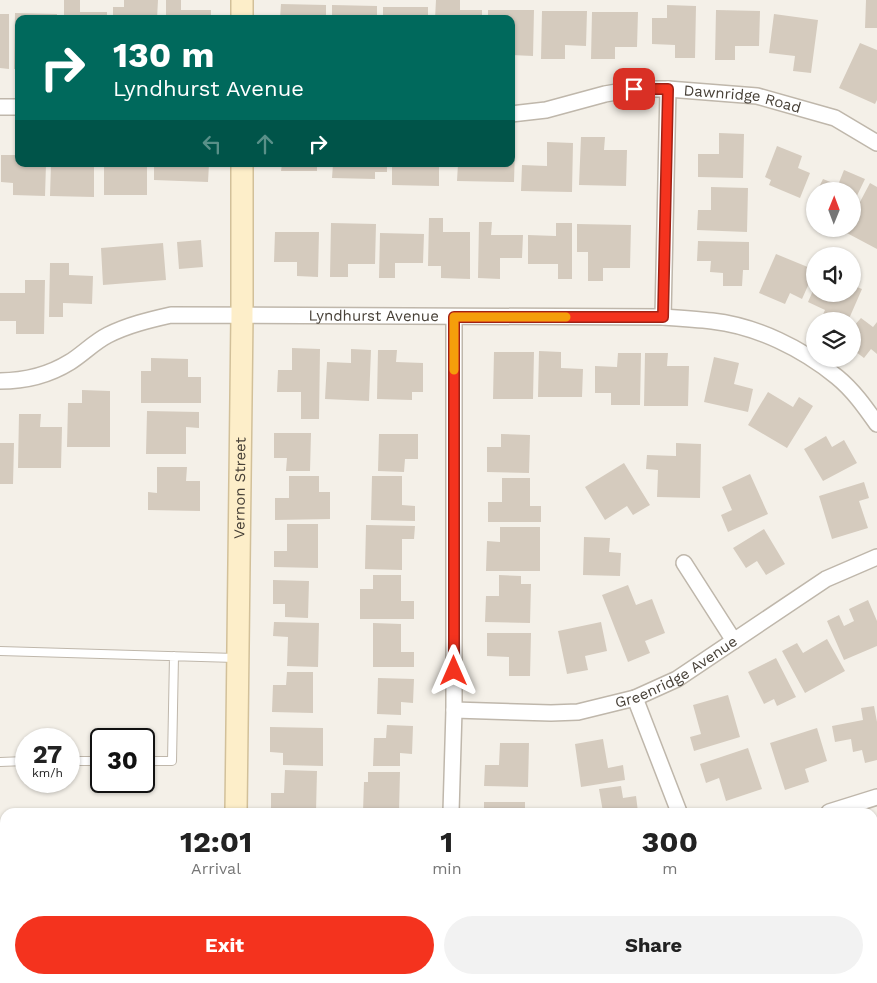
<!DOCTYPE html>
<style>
:root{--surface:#fff;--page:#f2f2f2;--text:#222;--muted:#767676;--accent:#f4331e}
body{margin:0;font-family:"Work Sans",sans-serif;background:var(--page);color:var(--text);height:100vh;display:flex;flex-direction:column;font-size:19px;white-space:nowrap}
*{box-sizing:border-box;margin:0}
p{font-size:16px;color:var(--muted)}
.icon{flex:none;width:28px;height:28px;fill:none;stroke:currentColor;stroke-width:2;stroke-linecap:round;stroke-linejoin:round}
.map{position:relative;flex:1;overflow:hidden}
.side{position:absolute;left:0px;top:808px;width:878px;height:176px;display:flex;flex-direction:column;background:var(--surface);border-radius:15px 15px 0 0;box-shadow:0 1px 4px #0004}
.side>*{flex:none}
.hud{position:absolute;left:15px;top:15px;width:500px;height:152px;border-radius:10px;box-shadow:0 1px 4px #0004;background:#00695c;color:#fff;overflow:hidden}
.needle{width:32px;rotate:1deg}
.controls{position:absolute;left:806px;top:182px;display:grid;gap:10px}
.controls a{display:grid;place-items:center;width:55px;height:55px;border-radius:50%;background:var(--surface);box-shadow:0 1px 4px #0004;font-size:25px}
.speed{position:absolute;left:15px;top:728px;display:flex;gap:10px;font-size:25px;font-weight:700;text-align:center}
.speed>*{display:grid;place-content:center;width:65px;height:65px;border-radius:50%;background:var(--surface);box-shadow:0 1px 4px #0004;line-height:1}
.speed small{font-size:12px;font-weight:400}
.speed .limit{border:2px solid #111;border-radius:8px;background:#fff;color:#111}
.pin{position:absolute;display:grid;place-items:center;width:42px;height:42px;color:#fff;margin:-21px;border-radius:10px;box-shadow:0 2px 8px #0006}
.me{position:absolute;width:55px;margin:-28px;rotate:0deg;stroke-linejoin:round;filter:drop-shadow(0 0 4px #0008)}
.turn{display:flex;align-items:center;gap:18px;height:105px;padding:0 15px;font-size:22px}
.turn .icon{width:65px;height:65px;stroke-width:2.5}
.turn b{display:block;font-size:35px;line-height:42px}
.lanes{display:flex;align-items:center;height:48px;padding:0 15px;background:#0003;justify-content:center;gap:25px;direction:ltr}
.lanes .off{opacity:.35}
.eta{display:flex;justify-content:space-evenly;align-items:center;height:85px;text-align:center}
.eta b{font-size:30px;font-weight:700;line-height:35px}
.primary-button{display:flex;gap:10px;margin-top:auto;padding:10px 15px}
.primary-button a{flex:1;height:58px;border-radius:30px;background:var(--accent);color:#fff;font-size:20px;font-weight:700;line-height:58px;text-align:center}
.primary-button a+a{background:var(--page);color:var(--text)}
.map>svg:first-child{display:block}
.building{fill:#d5cbbe}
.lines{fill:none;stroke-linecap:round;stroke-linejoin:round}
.lane-casing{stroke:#bfb7ab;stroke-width:10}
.street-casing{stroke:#bfb7ab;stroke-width:18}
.secondary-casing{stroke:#d2c099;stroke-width:24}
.lane{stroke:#fff;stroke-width:8}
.street{stroke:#fff;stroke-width:15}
.secondary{stroke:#fdeec9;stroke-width:21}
.route-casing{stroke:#9f2114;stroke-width:12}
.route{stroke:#f4331e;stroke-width:9}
.slow{stroke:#f59e0b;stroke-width:9}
.labels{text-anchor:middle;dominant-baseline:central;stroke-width:5;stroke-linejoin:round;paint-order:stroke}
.street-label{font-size:15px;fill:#474037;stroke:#fff}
</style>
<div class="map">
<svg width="877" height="983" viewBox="0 0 877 983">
<rect width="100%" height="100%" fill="#f4f0e8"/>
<!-- building -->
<path class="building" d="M64 0H80V12H107V19H64Z
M124 0H158L157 19H113V7H124Z
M166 0H181V10H211V19H166Z
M436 0H460V10H482V19H435Z
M866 0H877V28H865Z
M281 4 326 5V19H280Z
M332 5 377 6V19H332Z
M667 5 696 6 695 58H675V45L652 44V18H667Z
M383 7H428V19H383Z
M488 10H534L533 56 511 55V19H488Z
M716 10 760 11 759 46H735V60H715Z
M542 11H587L586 46 565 45V59H541Z
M592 12H638L637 47H615V59H591Z
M15 13 57 14V19H19V69H14Z
M0 14H9V69L0 68Z
M774 14 818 20 811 73 793 71 795 56 769 53Z
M860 43 877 50V100L875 104 839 88Z
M719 133 744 134 743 178 698 177V154H719Z
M581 137H605L604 150H627L626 186 579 185Z
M547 142 573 143 572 192 521 191 522 165 547 166Z
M777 146 802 156 798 168 810 173 800 198 769 185 771 180 765 177Z
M511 148H515L514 182 457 181 458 164H511Z
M1 155H19V164H46L45 196 13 195V183L1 182Z
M51 164H94V197L50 196Z
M104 164H147V195H104Z
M154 164H209L208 182 154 180Z
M282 164H317V171H281Z
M333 164H387V172H375V179L332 178Z
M392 164H439V186L392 185Z
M844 170 865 179 852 206V191H817L823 179 838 185Z
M870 183 877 187V249L845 232 846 229H852V217Z
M711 187 748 188 747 232 697 230 698 210H711Z
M815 195V213L808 210Z
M429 218H443V232H470V279L441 278V266H428Z
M479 222H492L491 235H523L522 258H500V279L478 278Z
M331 223 376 224 375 264H348V277H330Z
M556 223H572V279H558V264H528V235L556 236Z
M577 224 631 225 630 268H603V281H588V252H577Z
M275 232H319L318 277 297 276V262H274Z
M380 233 424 234 423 263H395V278H379Z
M201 240 203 267 179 269 177 242Z
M698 241 749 242V270H743L742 286H723V273L710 272 711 261H697Z
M163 243 166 280 103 285 101 248Z
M776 254 815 270 802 299 790 293 785 304 759 293Z
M50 263H69V275L93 276 92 304 63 303V317H49Z
M25 280H45L44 334H16V321H0V293H25Z
M852 285 862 289 848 321H820L825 310 808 302 815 286V294H852Z
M861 318 873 327 877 322V354L871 349 864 358 852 349V328Z
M292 348 320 349 319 419H301V392H277L278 370H292Z
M351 349 371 350 369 401 325 399 327 362 351 363Z
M378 350H397L396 362 423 363V392H412V400L377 399Z
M539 351 561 352V368L583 369 582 397H538Z
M494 352H534L533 399H493Z
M618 353H641L640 405H611V393H595V366L617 367Z
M645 353H668L667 366H689L688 406H644Z
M714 357 739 363 734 384 753 389 748 412 704 402Z
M151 358 188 359V377H201V403H141V371H151Z
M82 390 110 391V447H67L68 403H82Z
M768 392 793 407 799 397 813 406 787 448 748 425Z
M147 411 199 412V428L186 427V454H146Z
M19 414H41L40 427H62L61 468H18Z
M274 433H311L310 471H286L287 458H274Z
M379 434H418V459H405L404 472 378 471Z
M501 434 530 435 529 473 487 472V447H501Z
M826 436 832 447 844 440 857 463 823 481 804 449Z
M0 443H14L13 484H0Z
M676 443 701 444 700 498 657 497 658 470 646 469 647 455 676 456Z
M624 463 650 505 633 515 627 506 605 520 585 487Z
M157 467H187L186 481H200V511L148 510V492L157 493Z
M750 474 768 514 728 532 721 515 732 510 722 487Z
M289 476H319V492H330V519L275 520V498H289Z
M372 476H402V505L415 506V521L371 520Z
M502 478H530V506H541V522H488V502H502Z
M864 482 869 498 859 501 868 528 832 539 819 496Z
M287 524H318V568L274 567V551H287Z
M366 525 415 526 414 539H402V570L365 569Z
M500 527H540V571H486L487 541 500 542Z
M764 529 785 564 766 575 757 561 746 568 733 548Z
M584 537 610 538 609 552 621 553 620 576 583 575Z
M373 575H401V601H414V619H360V589H373Z
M499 575 521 576V584H531L530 623 485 622 486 596H499Z
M273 580 309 581 308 618 285 617V604H273Z
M628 585 636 605 652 599 665 633 645 641 650 653 628 662 602 595Z
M868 600 877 621V646L844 660 827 621 839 615 844 626 854 621 849 609Z
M274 622 319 623 318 667 287 666 288 637 273 636Z
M601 622 607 651 585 656 588 670 567 674 558 631Z
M373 623 401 624V652H414V667H373Z
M487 633H531L530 676H509V657L487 656Z
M827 639 845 671 805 693 782 651 797 643 803 653Z
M776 658 796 697 777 706 774 699 764 704 748 672Z
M287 672H313V713L272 712 273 685H286Z
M378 678 414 679 413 703 401 702V715L377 714Z
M728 695 740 737 694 751 690 737 701 734 693 705Z
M874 706 877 722V760L865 763 862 750 853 752 851 739 835 742 832 726 863 720 861 708Z
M387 725 413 726 412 754 400 753V766H373L374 738H386Z
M270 727 323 728V766L283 765V753L270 752Z
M817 728 827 761 805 769 809 782 785 790 770 743Z
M603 739 608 768 623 765 625 780 581 787 575 744Z
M500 743H529L528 787 484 786 485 765H499Z
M748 748 762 789 726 801 719 778 706 783 700 764Z
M285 770 317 771 316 812H271V793H284Z
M368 772H400L399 812H363L364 782H368Z
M621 786 623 798 636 796 638 812H603L599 789Z
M484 802H525V812H484Z
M57 808 97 809V812H57Z
M877 849V890L872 891V851Z
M872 973H877V983H834V979H872Z
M270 979H309V983H270Z
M357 979H409V983H357Z
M479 979H521V983H479Z
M527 979H576V983H527Z
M581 979H625V983H581Z
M679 979H723V983H679Z
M727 979H773V983H727Z
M784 979H826L825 983H784Z"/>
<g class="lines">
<defs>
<path id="lane" d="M0 651 235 658
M69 761H101
M144 761H172L174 656
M0 762 26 761"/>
<g id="street">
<path d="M0 107H19"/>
<path id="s1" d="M511 114 546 110 605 94 634 89H668L757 96 835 118 877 143"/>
<path d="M663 317 668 89"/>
<path id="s2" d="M0 381C24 381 49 375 70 362 83 354 94 342 108 335 128 325 149 320 171 315L663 317C679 318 696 319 712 321 757 326 803 349 837 377 853 390 865 407 877 424"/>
<path d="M684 563 734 641"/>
<path d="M635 698 679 812"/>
<path id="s3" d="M454 710 551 713 578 712 635 698 677 679 826 579 877 557"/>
<path d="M451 812 454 710V317"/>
<path d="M829 812 877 797"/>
<path d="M0 894H5"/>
<path d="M447 983V979"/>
</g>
<g id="secondary">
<path d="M242 19V0"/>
<path id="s4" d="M236 812 242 315V164"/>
<path d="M234 983V979"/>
</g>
</defs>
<!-- lane casing -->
<use href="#lane" class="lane-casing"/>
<!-- street casing -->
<use href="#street" class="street-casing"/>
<!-- secondary casing -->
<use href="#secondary" class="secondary-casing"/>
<!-- lane -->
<use href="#lane" class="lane"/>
<!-- street -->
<use href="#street" class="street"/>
<!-- secondary -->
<use href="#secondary" class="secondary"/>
</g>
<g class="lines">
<defs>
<path id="route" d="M454 671V317H663L668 89H634"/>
</defs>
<!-- route casing -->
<use href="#route" class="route-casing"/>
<!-- route -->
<use href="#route" class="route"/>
<!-- slow -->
<path class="slow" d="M454 370V317H566"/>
</g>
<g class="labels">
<!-- street labels -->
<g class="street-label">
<text stroke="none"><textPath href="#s1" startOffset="235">Dawnridge Road</textPath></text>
<text stroke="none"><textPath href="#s2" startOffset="389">Lyndhurst Avenue</textPath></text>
<text stroke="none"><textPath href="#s4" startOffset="324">Vernon Street</textPath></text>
<text stroke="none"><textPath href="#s3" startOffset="231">Greenridge Avenue</textPath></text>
</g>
</g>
</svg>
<div class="controls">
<a><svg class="needle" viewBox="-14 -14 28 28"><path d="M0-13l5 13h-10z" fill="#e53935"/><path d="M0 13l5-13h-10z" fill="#767676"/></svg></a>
<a><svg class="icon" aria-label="sound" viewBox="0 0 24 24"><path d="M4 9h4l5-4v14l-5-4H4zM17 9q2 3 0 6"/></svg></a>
<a><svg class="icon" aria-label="layers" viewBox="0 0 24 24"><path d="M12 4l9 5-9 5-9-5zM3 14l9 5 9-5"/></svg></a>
</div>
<div class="speed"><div>27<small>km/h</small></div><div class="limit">30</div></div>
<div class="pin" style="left:634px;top:89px;background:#d93025"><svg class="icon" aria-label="arrive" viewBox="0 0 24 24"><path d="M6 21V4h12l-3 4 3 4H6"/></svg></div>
<svg class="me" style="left:454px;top:671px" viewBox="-20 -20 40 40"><path d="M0-17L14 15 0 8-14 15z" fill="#f4331e" stroke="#fff" stroke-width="4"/></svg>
<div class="hud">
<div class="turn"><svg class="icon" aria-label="right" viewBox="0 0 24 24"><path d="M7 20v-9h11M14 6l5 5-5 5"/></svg><div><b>130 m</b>Lyndhurst Avenue</div></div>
<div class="lanes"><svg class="icon off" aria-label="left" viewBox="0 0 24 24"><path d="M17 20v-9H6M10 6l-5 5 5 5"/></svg><svg class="icon off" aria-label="ahead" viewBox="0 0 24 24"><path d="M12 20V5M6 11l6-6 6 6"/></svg><svg class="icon" aria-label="right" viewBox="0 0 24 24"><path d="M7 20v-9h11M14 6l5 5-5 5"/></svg></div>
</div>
<section class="side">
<div class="eta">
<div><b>12:01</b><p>Arrival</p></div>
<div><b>1</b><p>min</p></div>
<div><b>300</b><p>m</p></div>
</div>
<div class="primary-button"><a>Exit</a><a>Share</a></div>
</section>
</div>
